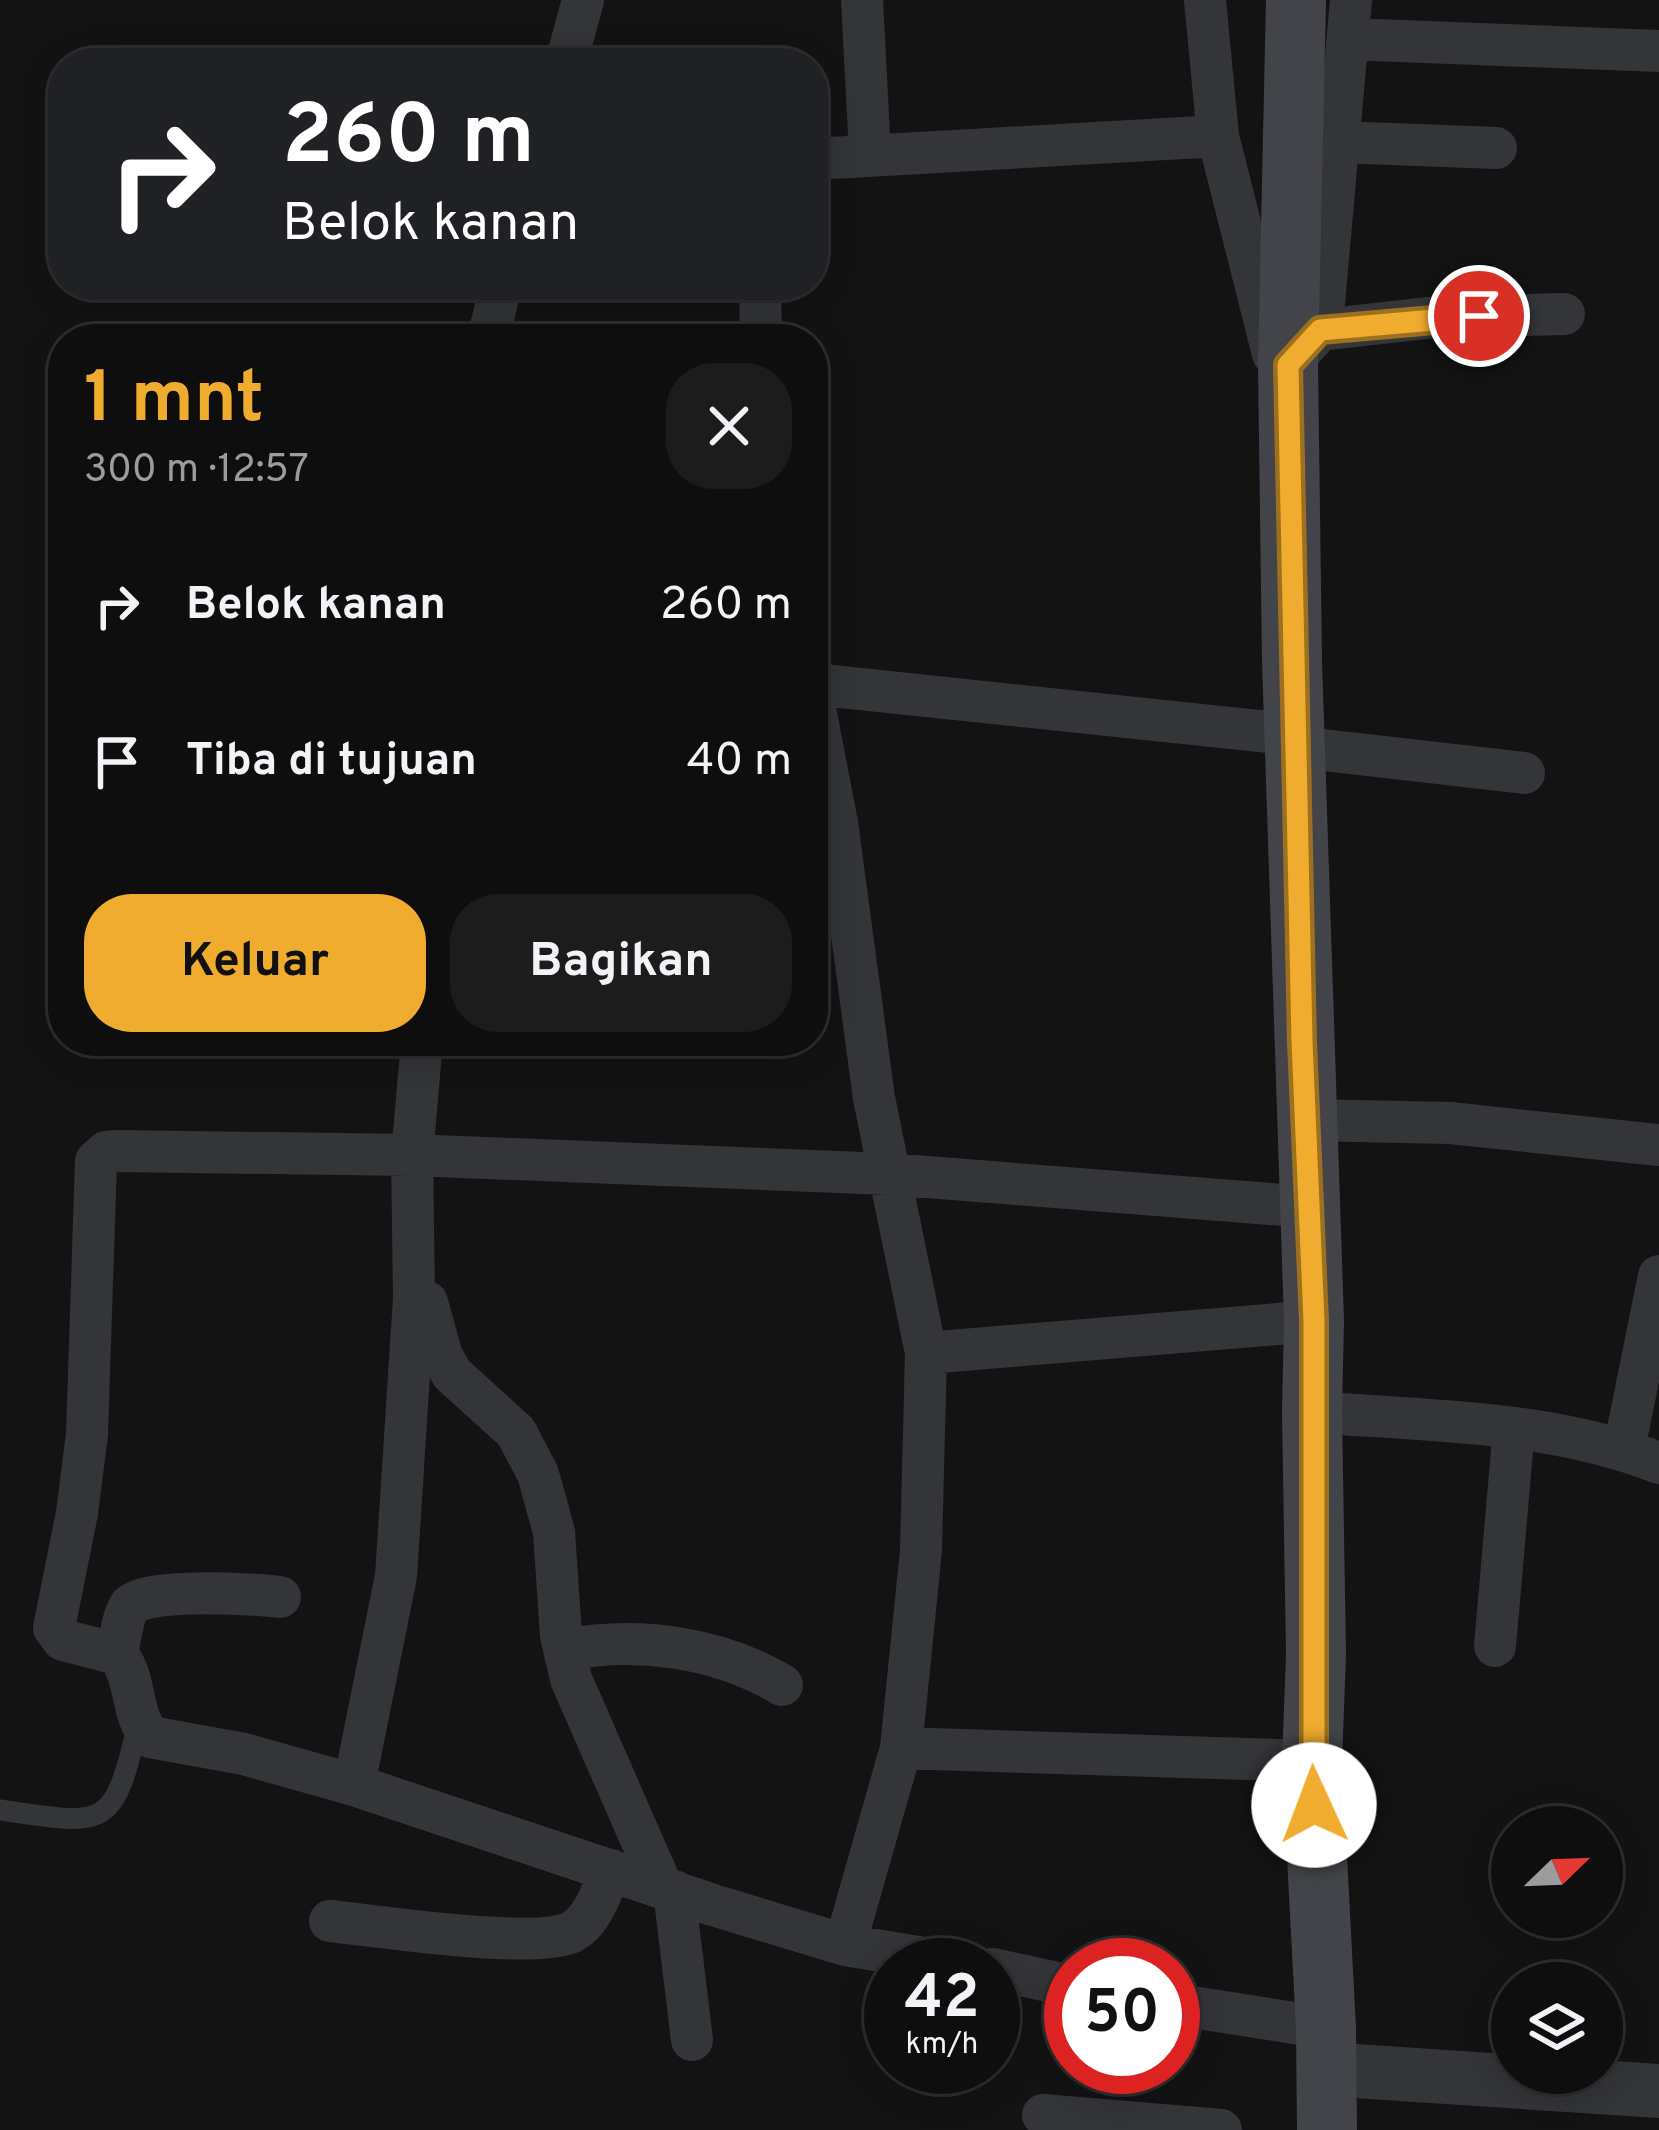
<!DOCTYPE html>
<html lang="id">
<meta charset="utf-8">
<style>
:root{--surface:#0e0e0f;--page:#1c1c1d;--text:#f1f3f6;--muted:#9b9c9e;--line:#2e2e2f;--accent:#f0ac2f}
body{margin:0;font-family:Overpass,sans-serif;background:var(--page);color:var(--text);height:100vh;display:flex;flex-direction:column;font-size:45px;white-space:nowrap}
*{box-sizing:border-box;margin:0}
p{font-size:39px;color:var(--muted)}
.icon{flex:none;width:66px;height:66px;fill:none;stroke:currentColor;stroke-width:2;stroke-linecap:round;stroke-linejoin:round}
.map{position:relative;flex:1;overflow:hidden}
.sheet{position:absolute;left:48px;top:324px;width:780px;height:732px;display:flex;flex-direction:column;background:var(--surface);border-radius:48px;box-shadow:0 6px 30px #0003,0 0 0 3px var(--line)}
.sheet>*{flex:none}
.banner{position:absolute;left:48px;top:48px;width:780px;height:252px;border-radius:48px;box-shadow:0 6px 30px #0003,0 0 0 3px var(--line);background:#202124;color:#fff;overflow:hidden}
.needle{width:78px;rotate:67deg}
.controls{position:absolute;left:1491px;top:1806px;display:grid;gap:24px}
.controls a{display:grid;place-items:center;width:132px;height:132px;border-radius:50%;background:var(--surface);box-shadow:0 6px 30px #0003,0 0 0 3px var(--line);font-size:60px}
.speed{position:absolute;left:864px;top:1938px;display:flex;gap:24px;font-size:60px;font-weight:700;text-align:center}
.speed>*{display:grid;place-content:center;width:156px;height:156px;border-radius:50%;background:var(--surface);box-shadow:0 6px 30px #0003,0 0 0 3px var(--line);line-height:1}
.speed small{font-size:30px;font-weight:400}
.speed .limit{border:18px solid #d22;background:#fff;color:#111}
.pin{position:absolute;display:grid;place-items:center;width:102px;height:102px;color:#fff;margin:-51px;border:6px solid #fff;border-radius:50%;box-shadow:0 3px 12px #0007}
.me{position:absolute;width:132px;margin:-66px;rotate:358deg;stroke-linejoin:round;filter:drop-shadow(0 0 9px #0008)}
.turn{display:flex;align-items:center;gap:42px;height:252px;padding:0 36px;font-size:54px}
.turn .icon{width:156px;height:156px;stroke-width:2.5}
.turn b{display:block;font-size:84px;line-height:102px}
.round{display:grid;place-items:center;flex:none;width:126px;height:126px;border-radius:48px;background:var(--page)}
.overview{display:flex;align-items:center;justify-content:space-between;height:204px;padding:0 36px}
h1{font-size:72px;font-weight:700;line-height:90px;color:var(--accent)}
.cta{display:flex;gap:24px;margin-top:auto;padding:24px 36px}
.cta a{flex:1;height:138px;border-radius:48px;background:var(--accent);color:#111;font-size:48px;font-weight:700;line-height:138px;text-align:center}
.cta a+a{background:var(--page);color:var(--text)}
ul{padding:0;list-style:none}
li{display:flex;align-items:center;gap:36px;height:156px;padding:0 36px}
li div{flex:1}
li b{display:block;font-size:45px}
li em{font-style:normal}
.map>svg:first-child{display:block}
.lines{fill:none;stroke-linecap:round;stroke-linejoin:round}
.service{stroke:#343539;stroke-width:21}
.minor{stroke:#343539;stroke-width:42}
.tertiary{stroke:#343539;stroke-width:54}
.secondary{stroke:#424449;stroke-width:60}
.route-casing{stroke:#9c701f;stroke-width:30}
.route{stroke:#f0ac2f;stroke-width:21}
</style>
<div class="map">
<svg width="1659" height="2130" viewBox="0 0 1659 2130">
<rect width="100%" height="100%" fill="#131314"/>
<g class="lines">
<!-- service -->
<path class="service" d="M0 1810C108 1826 113 1831 139 1720"/>
<!-- minor -->
<path class="minor" d="M862 0 870 154
M1205 0 1218 136 1273 354
M1348 39 1659 51
M566 63 583 0
M1339 142 1496 148
M813 159 1218 136
M760 285 761 339
M1320 330 1436 317 1564 314
M488 339 501 285
M1288 365 1320 330 1323 315 1351 0
M813 684 1297 735
M813 698 837 823 874 1098 926 1353 921 1550 901 1748 845 1945
M1297 747 1524 773
M1307 1120 1450 1123 1659 1145
M427 1302 442 1356 452 1374 516 1432 538 1474 554 1532 561 1636 571 1679 662 1887
M926 1353 1314 1321
M1312 1412C1427 1421 1550 1420 1659 1463
M1624 1449 1659 1276
M1495 1646 1514 1428
M565 1650C638 1636 718 1647 782 1685
M117 1654C120 1641 122 1619 129 1607 142 1587 256 1594 280 1597
M901 1748 1312 1761
M354 1785 396 1576 414 1298 412 1155 422 1041
M674 1891 692 2040
M330 1921C378 1926 534 1950 572 1932 593 1921 602 1890 611 1870
M966 1965 845 1945 713 1905 354 1785 244 1754 150 1737C129 1711 138 1679 117 1654L63 1640 54 1628 77 1513 87 1434 96 1161 106 1152 118 1151 412 1155 889 1174 1308 1207
M993 1969 1071 1986
M1173 2004 1326 2028
M1043 2115 1221 2130"/>
<!-- tertiary -->
<path class="tertiary" d="M1325 2069 1659 2091"/>
<!-- secondary -->
<path class="secondary" d="M1296 0 1288 365 1292 661 1314 1321 1312 1412 1316 1654 1312 1761 1326 2028 1327 2130"/>
</g>
<g class="lines">
<defs>
<path id="route" d="M1314 1805V1321L1302 1042 1288 365 1320 330 1479 316"/>
</defs>
<!-- route casing -->
<use href="#route" class="route-casing"/>
<!-- route -->
<use href="#route" class="route"/>
</g>
</svg>
<div class="controls">
<a><svg class="needle" viewBox="-14 -14 28 28"><path d="M0-13l5 13h-10z" fill="#e53935"/><path d="M0 13l5-13h-10z" fill="#9b9c9e"/></svg></a>
<a><svg class="icon" aria-label="layers" viewBox="0 0 24 24"><path d="M12 4l9 5-9 5-9-5zM3 14l9 5 9-5"/></svg></a>
</div>
<div class="speed"><div>42<small>km/h</small></div><div class="limit">50</div></div>
<div class="pin" style="left:1479px;top:316px;background:#d93025"><svg class="icon" aria-label="arrive" viewBox="0 0 24 24"><path d="M6 21V4h12l-3 4 3 4H6"/></svg></div>
<svg class="me" style="left:1314px;top:1805px" viewBox="-20 -20 40 40"><circle r="19" fill="#fff"/><path d="M0-13L10 11 0 6-10 11z" fill="#f0ac2f"/></svg>
<div class="banner">
<div class="turn"><svg class="icon" aria-label="right" viewBox="0 0 24 24"><path d="M7 20v-9h11M14 6l5 5-5 5"/></svg><div><b>260 m</b>Belok kanan</div></div>
</div>
<section class="sheet">
<div class="overview"><div><h1>1 mnt</h1><p>300 m · 12:57</p></div><a class="round"><svg class="icon" aria-label="close" viewBox="0 0 24 24"><path d="M6 6l12 12M18 6L6 18"/></svg></a></div>
<ul>
<li><svg class="icon" aria-label="right" viewBox="0 0 24 24"><path d="M7 20v-9h11M14 6l5 5-5 5"/></svg><div><b>Belok kanan</b></div><em>260 m</em></li>
<li><svg class="icon" aria-label="arrive" viewBox="0 0 24 24"><path d="M6 21V4h12l-3 4 3 4H6"/></svg><div><b>Tiba di tujuan</b></div><em>40 m</em></li>
</ul>
<div class="cta"><a>Keluar</a><a>Bagikan</a></div>
</section>
</div>
